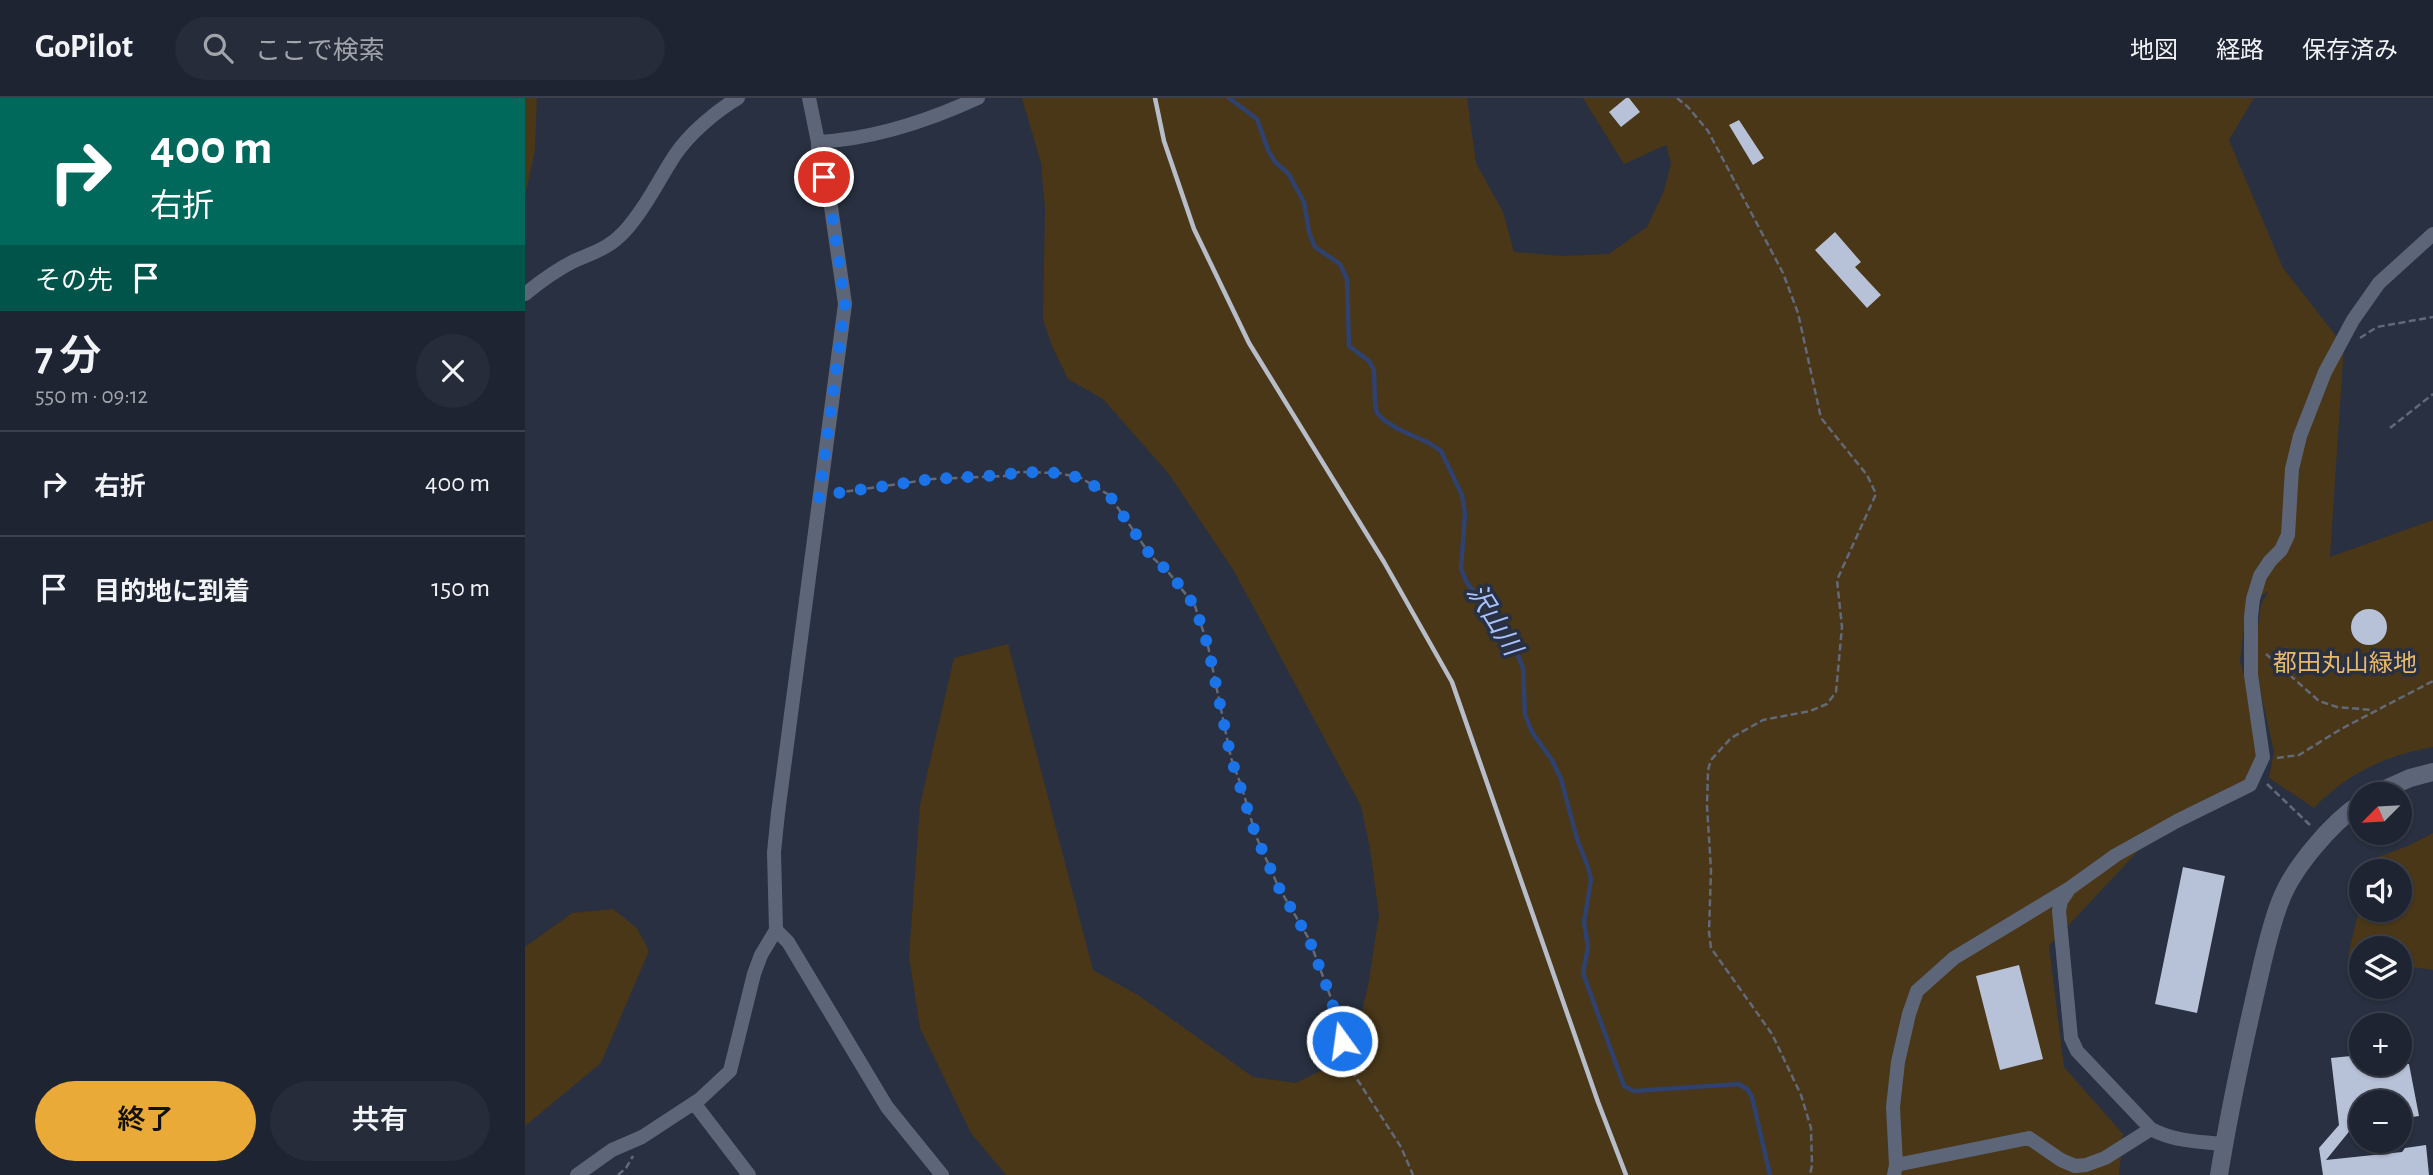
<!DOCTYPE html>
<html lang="ja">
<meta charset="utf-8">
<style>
:root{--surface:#1e2431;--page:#262c39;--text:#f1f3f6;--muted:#a1a4ab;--line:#3c414d;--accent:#e9aa38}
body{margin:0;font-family:"Alegreya Sans","Noto Sans JP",sans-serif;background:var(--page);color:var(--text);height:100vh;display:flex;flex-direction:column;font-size:26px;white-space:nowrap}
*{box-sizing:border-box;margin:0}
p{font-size:23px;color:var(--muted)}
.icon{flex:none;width:38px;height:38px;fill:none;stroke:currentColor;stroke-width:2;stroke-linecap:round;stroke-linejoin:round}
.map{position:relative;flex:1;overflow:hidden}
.drawer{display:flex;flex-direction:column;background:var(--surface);width:525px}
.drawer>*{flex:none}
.banner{background:#00695c;color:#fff;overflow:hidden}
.needle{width:46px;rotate:246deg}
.controls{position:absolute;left:1824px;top:684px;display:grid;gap:14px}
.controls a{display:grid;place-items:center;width:63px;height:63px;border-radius:50%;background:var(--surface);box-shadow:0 2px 5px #0004,0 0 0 2px var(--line);font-size:35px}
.pin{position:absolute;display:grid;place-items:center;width:60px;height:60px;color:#fff;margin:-30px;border:4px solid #fff;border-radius:50%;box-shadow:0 2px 7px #0007}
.me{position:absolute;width:77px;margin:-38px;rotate:346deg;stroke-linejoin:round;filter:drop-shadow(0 0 5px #0008)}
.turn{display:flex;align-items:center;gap:24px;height:147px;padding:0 35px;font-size:32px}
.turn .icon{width:91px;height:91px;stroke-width:2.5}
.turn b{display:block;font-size:49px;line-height:60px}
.then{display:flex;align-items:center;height:66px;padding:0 35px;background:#0003;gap:14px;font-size:26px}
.round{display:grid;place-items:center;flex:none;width:74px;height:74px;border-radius:37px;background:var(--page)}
.overview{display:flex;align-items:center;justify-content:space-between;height:119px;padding:0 35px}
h1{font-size:42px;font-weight:600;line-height:52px}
.cta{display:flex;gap:14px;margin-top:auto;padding:14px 35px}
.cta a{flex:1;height:80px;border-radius:42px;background:var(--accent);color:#111;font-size:28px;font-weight:600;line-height:80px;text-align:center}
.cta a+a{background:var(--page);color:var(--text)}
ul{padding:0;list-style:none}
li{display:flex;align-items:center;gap:21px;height:105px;padding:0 35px;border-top:2px solid var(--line)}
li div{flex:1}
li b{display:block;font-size:26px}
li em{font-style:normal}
header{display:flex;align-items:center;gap:42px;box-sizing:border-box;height:98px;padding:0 35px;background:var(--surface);border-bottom:2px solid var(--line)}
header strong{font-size:33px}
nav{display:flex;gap:38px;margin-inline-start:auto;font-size:24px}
.search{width:490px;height:63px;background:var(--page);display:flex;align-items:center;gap:18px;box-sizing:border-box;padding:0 24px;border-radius:38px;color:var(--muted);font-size:26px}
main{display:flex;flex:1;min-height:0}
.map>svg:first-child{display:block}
.green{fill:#493718}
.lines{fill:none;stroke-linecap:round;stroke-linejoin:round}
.stream{stroke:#2f416e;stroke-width:4.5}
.building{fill:#b7c1d7}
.path{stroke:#626978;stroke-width:2.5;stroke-dasharray:7 3.5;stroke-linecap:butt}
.street{stroke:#5d6679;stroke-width:14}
.secondary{stroke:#5d6679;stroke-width:18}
.rail{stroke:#b8bdca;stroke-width:4.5}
.route{stroke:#1a73e8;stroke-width:12;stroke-dasharray:0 21.6}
.labels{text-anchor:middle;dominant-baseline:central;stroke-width:7;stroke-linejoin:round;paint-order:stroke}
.park-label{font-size:24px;fill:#e8b86b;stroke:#283041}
.water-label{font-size:26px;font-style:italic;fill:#a8c1fc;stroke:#283041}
</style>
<header>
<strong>GoPilot</strong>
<div class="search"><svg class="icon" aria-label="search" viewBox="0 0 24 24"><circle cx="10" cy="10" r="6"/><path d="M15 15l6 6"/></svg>ここで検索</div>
<nav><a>地図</a><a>経路</a><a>保存済み</a></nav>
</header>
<main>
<section class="drawer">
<div class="banner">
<div class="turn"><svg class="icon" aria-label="right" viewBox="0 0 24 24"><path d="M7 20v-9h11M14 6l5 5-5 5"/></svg><div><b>400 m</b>右折</div></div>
<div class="then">その先<svg class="icon" aria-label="arrive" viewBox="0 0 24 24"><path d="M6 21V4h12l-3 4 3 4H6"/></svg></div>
</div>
<div class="overview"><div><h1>7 分</h1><p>550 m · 09:12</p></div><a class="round"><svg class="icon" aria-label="close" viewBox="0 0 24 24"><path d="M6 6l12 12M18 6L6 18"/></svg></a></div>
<ul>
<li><svg class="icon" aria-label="right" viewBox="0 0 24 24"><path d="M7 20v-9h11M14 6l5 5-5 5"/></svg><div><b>右折</b></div><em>400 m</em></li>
<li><svg class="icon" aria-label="arrive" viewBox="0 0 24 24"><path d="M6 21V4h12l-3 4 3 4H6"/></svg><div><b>目的地に到着</b></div><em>150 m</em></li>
</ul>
<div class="cta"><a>終了</a><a>共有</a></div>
</section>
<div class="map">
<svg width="1908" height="1077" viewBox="0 0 1908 1077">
<rect width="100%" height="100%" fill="#283041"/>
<!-- green -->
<path class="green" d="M0 0H12L10 52 0 98Z
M497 0H942L951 65 978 114 989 154 1037 158 1084 156 1122 129 1139 93 1146 65 1141 47 1099 66 1058 0H1729L1704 42 1758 170 1819 248 1805 459 1908 422V649C1862 657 1821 676 1789 710L1744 680 1749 654 1733 583 1732 536 1736 506 1743 494 1722 504 1715 563 1736 638 1726 682 1630 735 1524 848 1539 969 1598 1036 1594 1077H481L446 1035 395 930 384 858 395 707 429 560 483 546 568 872 613 897 728 979 771 985 809 966 831 938 843 888 854 817 845 751 836 708 709 473 644 376 578 301 543 281 527 248 518 221 520 111 516 65Z
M1908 735V872L1874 867V850H1836V860L1823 858 1836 803V812H1874V774L1843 773 1845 762 1883 748Z
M88 811 112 830 124 853 76 965 0 1028V849L47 815Z"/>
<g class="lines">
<!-- stream -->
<path class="stream" d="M704 0 732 21 743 52 750 64 763 75 779 104 784 134 790 149 815 166 822 181 824 248 844 263 849 272 850 305 852 315 859 322 873 331 904 345 916 353 937 397 940 415 936 471 942 485 980 533 990 550 998 570 1000 617 1007 634 1027 662 1036 681 1052 741 1063 769 1066 782 1059 824 1063 849 1058 875 1099 988 1109 993 1214 986 1222 991 1227 999 1245 1077"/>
</g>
<!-- building -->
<path class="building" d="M1101 0H1104L1115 14 1096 29 1084 14Z
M1214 22 1239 60 1228 67 1204 27Z
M1310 134 1336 164 1330 169 1356 197 1342 210 1290 152Z
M1826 529a18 18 0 1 1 36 0a18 18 0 1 1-36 0Z
M1658 769 1700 778 1672 915 1630 906Z
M1494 867 1518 961 1475 972 1451 878Z
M1836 957V966H1884L1894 1018 1874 1021V1004H1836V1029L1827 1030 1801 1062 1877 1054 1880 1050 1901 1047 1904 1077H1798L1794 1050 1814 1027 1806 960Z"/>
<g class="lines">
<!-- path -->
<path class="path" d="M1152 0 1163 9 1183 33 1258 175 1273 215 1296 320 1342 377 1351 396 1312 482 1317 529 1311 594 1302 606 1285 613 1238 622 1206 640 1186 662 1183 672 1182 708 1186 772 1184 834 1186 850 1247 936 1276 997 1286 1030 1287 1067 1285 1077
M1835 240 1852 229 1908 219
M1865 330 1908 296
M311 395 407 381 480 378 494 374 534 375 556 380 584 397 626 458 644 475 670 508 683 548 706 660 717 690 731 738 753 788 784 841 806 900 821 957 830 978 876 1049 888 1077
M1741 556 1794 603 1812 609 1848 612
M1752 660 1774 657 1816 631 1908 583
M1742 686 1785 727
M93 1077 101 1070 108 1058"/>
<!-- street -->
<path class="street" d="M284 0 293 44V55L305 102 320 206 253 715 249 754 251 832 263 844 362 1009 417 1077
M293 44C349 41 403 23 453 0
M0 196C16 183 31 172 49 163 69 154 83 151 99 134 120 111 133 83 150 57 164 36 191 13 213 0
M1544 791 1536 803 1534 813 1546 940 1552 953 1626 1031C1648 1043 1674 1044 1699 1046
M169 1005 224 1077
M1371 1067 1504 1040 1536 1062 1550 1068 1561 1067 1580 1060 1626 1031
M52 1077 87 1052 117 1039 175 1001 205 973 229 876 236 857 251 832
M1369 1077 1371 1067 1368 1009 1373 964 1384 916 1392 893 1429 860 1545 790 1591 757 1652 723 1725 687 1738 659 1726 577V519L1728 501 1735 478 1745 463 1756 452 1763 437 1767 371 1775 338 1800 274 1828 222 1854 185 1908 136"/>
<!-- secondary -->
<path class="secondary" d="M1849 696 1885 680 1908 674
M1694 1077C1704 1015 1717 954 1731 893 1738 863 1744 832 1755 804 1767 771 1806 725 1836 705"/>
<!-- rail -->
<path class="rail" d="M630 0 639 43 669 131 724 245 859 464 927 584 1073 1004 1101 1077"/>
</g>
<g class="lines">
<!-- route -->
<path class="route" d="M299 79 305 102 320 206 294 400 313 395 407 381 480 377 494 374 534 375 556 380 584 397 626 458 645 475 670 508 683 548 706 660 731 738 753 788 784 841 806 900 817 943"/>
</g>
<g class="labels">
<!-- park labels -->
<g class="park-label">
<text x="1820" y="566">都田丸山緑地</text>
</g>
<!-- water labels -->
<g class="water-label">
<text transform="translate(969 522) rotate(58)">沢山川</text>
</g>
</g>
</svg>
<div class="controls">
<a><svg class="needle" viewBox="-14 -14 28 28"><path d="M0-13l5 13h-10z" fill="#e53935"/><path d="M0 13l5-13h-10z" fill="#a1a4ab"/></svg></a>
<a><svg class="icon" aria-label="sound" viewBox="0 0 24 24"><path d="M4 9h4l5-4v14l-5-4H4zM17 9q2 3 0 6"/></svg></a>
<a><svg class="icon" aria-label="layers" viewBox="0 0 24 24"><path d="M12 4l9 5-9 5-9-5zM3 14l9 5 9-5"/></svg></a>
<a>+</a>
<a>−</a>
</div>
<div class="pin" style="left:299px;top:79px;background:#d93025"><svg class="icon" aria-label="arrive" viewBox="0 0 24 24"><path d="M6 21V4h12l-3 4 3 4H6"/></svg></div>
<svg class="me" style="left:817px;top:943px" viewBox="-20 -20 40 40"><circle r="17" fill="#1a73e8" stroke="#fff" stroke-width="3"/><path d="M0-11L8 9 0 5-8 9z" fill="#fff"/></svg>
</div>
</main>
